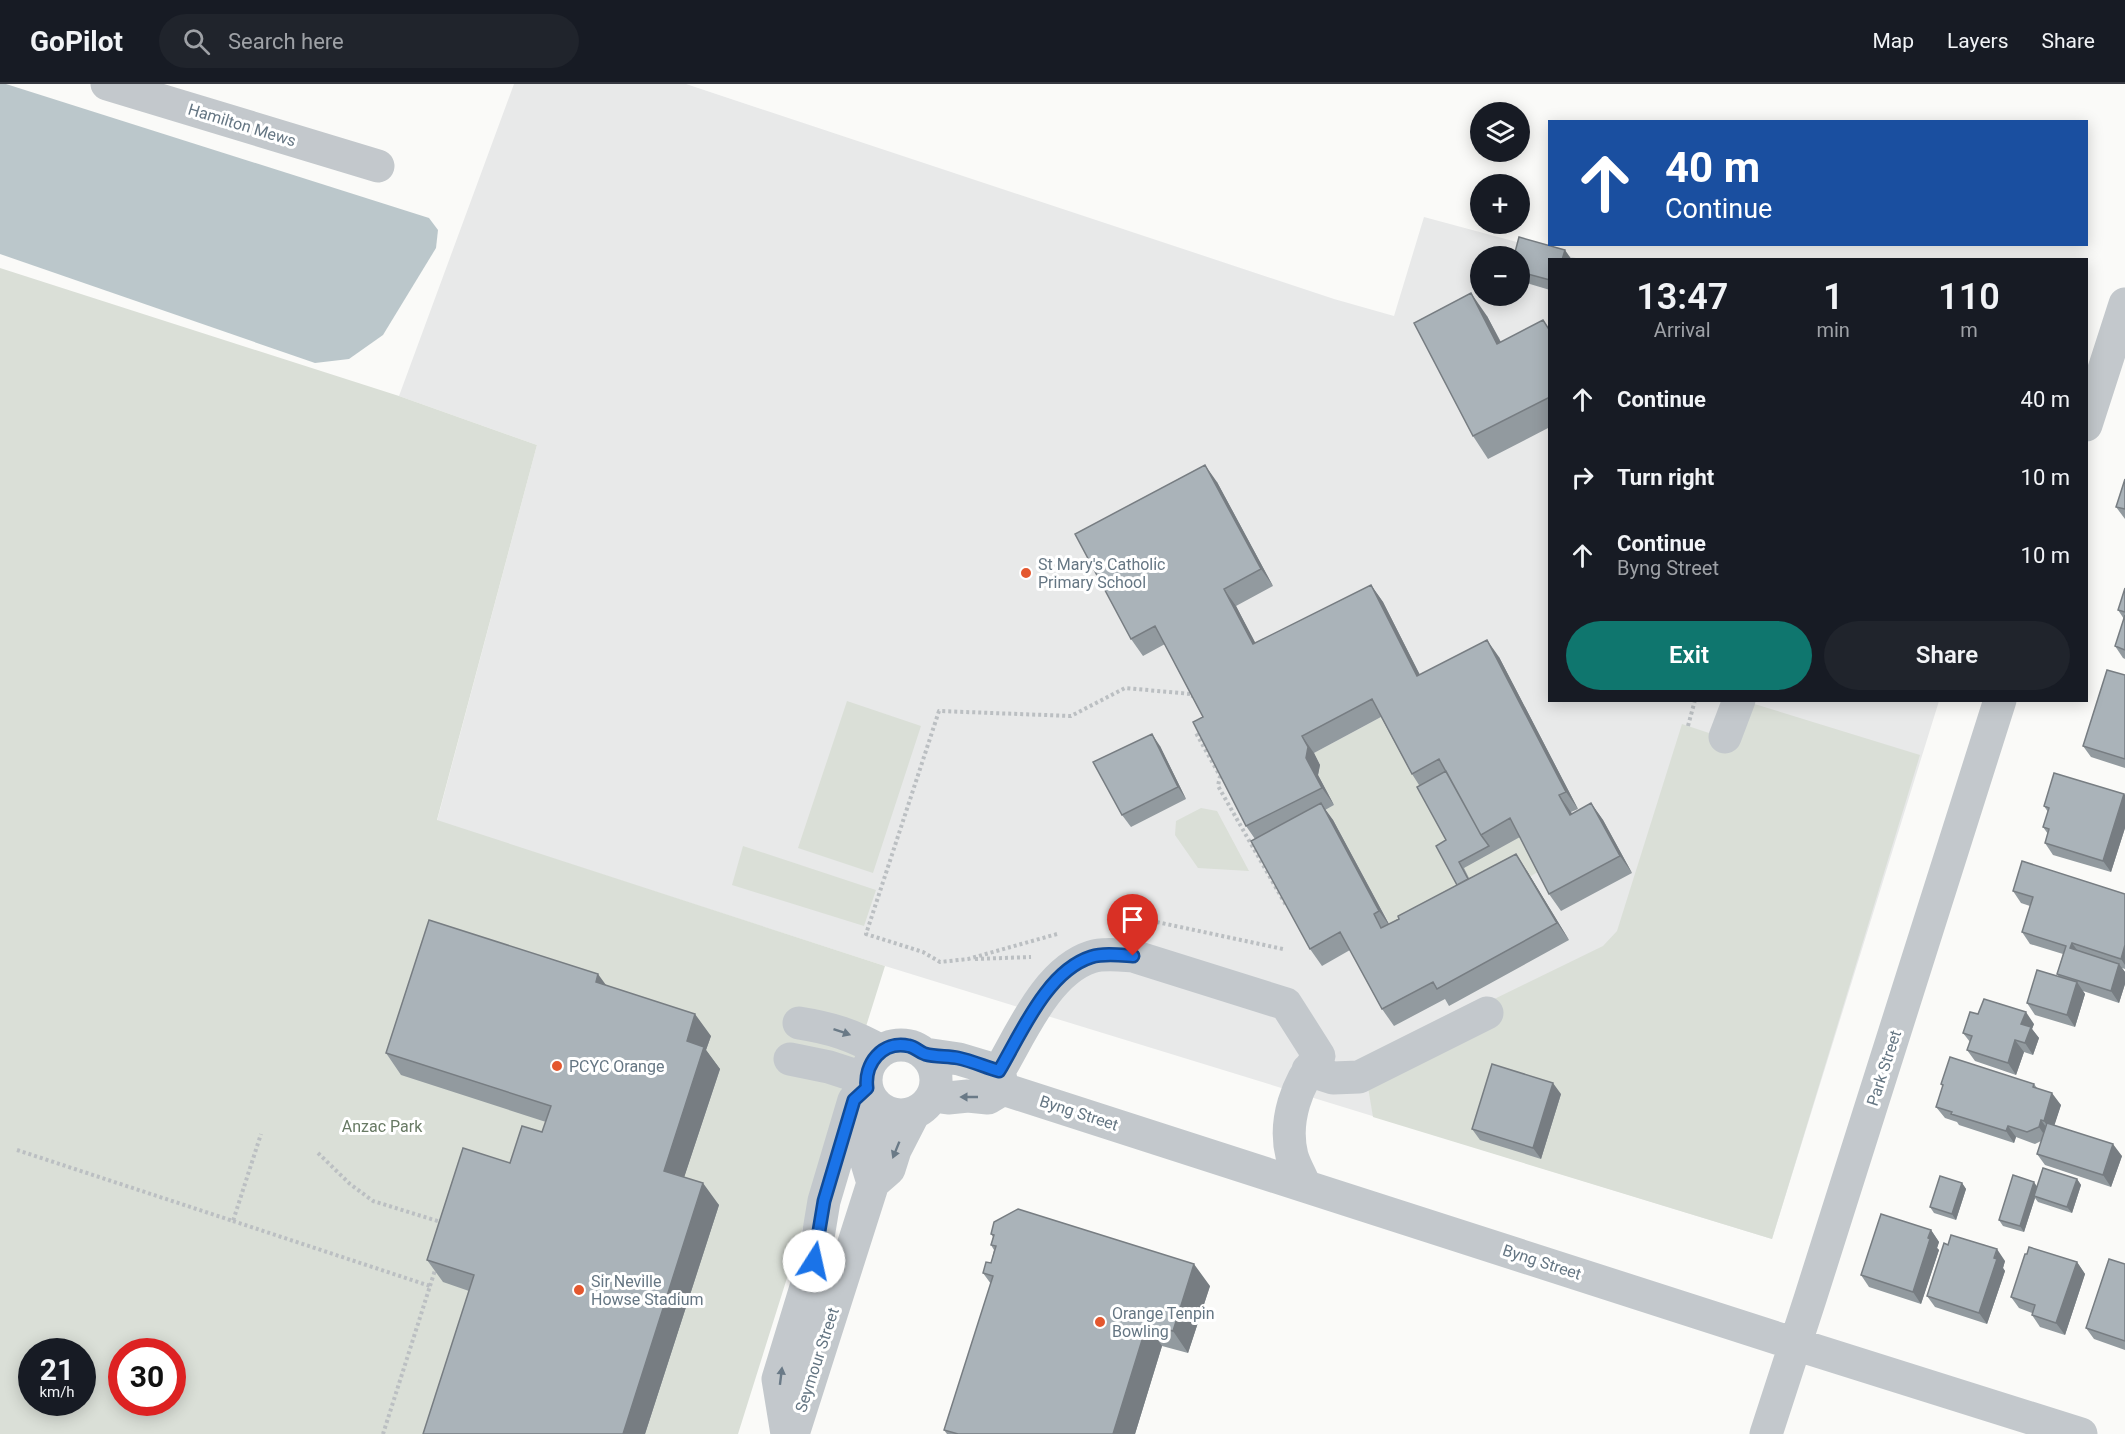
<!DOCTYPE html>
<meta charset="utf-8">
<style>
:root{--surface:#171b24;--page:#20242c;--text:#f1f3f6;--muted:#9ea1a6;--line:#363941;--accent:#0f766e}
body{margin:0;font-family:Roboto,sans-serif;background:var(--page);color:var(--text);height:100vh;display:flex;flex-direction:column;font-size:22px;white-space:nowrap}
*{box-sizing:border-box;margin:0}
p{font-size:20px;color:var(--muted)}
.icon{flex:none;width:33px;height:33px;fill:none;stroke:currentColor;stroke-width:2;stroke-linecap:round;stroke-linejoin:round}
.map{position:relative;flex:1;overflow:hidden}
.details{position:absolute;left:1548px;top:174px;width:540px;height:444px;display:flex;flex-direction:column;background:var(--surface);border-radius:0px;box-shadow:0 3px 15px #0003}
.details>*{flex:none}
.top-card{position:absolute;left:1548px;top:36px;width:540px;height:126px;border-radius:0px;box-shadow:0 3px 15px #0003;background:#1a4fa0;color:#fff;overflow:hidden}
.buttons{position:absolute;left:1470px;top:18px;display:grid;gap:12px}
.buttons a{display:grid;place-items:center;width:60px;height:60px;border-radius:50%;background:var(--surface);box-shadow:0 3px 15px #0003;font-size:30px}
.speed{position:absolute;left:18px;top:1254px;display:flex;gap:12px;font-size:30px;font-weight:700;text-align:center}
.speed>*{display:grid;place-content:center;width:78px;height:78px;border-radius:50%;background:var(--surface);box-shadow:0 3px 15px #0003;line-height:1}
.speed small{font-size:15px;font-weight:400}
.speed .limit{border:9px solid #d22;background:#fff;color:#111}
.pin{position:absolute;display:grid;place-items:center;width:51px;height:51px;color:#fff;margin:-62px -26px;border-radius:50% 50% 50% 0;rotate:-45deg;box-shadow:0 0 6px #0007}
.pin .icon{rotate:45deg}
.me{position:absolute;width:66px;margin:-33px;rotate:10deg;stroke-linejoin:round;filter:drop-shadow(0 0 4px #0008)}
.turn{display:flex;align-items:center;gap:21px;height:126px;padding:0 18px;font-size:27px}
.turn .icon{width:78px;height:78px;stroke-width:2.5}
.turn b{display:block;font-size:42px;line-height:51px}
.eta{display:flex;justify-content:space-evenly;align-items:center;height:102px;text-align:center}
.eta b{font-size:36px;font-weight:600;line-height:42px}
.primary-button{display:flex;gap:12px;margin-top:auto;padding:12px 18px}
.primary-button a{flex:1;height:69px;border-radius:36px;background:var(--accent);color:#fff;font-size:24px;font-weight:600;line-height:69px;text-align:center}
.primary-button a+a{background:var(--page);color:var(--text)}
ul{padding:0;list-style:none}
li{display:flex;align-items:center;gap:18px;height:78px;padding:0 18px}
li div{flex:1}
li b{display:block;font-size:22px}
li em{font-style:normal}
header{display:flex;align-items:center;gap:36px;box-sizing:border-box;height:84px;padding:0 30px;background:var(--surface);border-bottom:2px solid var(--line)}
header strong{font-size:28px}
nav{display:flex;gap:33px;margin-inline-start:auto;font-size:21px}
.search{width:420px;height:54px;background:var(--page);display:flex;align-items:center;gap:15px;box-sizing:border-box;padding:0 21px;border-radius:33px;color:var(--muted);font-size:22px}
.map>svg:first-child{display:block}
.built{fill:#e8e9e9;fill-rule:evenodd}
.green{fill:#dadfd7;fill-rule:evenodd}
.water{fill:#bbc7cb}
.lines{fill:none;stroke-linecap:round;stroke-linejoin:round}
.path{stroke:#bbbfc2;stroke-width:4;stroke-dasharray:3 3;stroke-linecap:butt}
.minor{stroke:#c3c8cc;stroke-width:33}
.wall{fill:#929a9f;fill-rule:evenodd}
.shaded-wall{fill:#777d82}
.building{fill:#aab3b9;stroke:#777d82;stroke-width:1.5}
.oneway{fill:#6a7a87}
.route-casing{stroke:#114b97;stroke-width:15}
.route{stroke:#1a73e8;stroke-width:10}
.poi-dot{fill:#e4572e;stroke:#fff;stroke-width:2}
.labels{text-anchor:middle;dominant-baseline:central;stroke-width:6;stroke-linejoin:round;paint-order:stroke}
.street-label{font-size:16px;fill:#657683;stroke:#fff}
.poi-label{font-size:16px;fill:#657683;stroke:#fff;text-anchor:start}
.park-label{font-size:16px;fill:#687a64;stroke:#fff}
</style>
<header>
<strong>GoPilot</strong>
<div class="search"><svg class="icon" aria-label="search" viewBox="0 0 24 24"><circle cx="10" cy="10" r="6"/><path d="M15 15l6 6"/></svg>Search here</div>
<nav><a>Map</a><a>Layers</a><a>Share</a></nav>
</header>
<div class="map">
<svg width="2125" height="1350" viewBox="0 0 2125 1350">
<rect width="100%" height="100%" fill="#fafaf8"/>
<!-- built -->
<path class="built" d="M514 0H686L1334 215 1394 232 1424 133 1580 175 1550 176V616L1939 617 1772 1155 885 882 437 737 537 361 399 312ZM1480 172H1520V212H1480Z"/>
<!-- green -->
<path class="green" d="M0 184 399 312 537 361 437 736 885 882 738 1350H0ZM32 1268H82V1318H32ZM122 1268H172V1318H122Z
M847 617 921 642 873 789 798 764Z
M1748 618 1920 671 1772 1155 1373 1033 1367 997 1480 922 1603 862 1617 847 1682 640 1733 657Z
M1383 632 1493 768 1522 751 1541 786 1531 792 1391 843 1326 725 1334 721 1318 691 1320 681 1314 669Z
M1201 724 1217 727 1249 787 1198 784 1175 751 1176 737Z
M743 762 876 806 864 842 732 801Z"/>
<!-- water -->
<path class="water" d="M0 0H6L429 134 438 146 436 164 383 251 349 275 315 279 0 170Z"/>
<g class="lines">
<!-- path -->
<path class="path" d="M1688 642 1695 616
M1201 647 1196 649 1220 692 1218 702 1287 823
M1110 835 1124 831 1283 865
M1057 850 968 875 940 878 923 868 866 850 939 627 1071 632 1125 604 1191 610 1193 613
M975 875 1031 873
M17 1066 233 1137 261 1050
M318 1069 350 1100 373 1117 444 1139
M233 1137 430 1202 383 1350
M430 1202 436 1183"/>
<!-- minor -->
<path class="minor" d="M107 0 378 82
M2086 341 2125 220
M1725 653 1739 616
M799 939C831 944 853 951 881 967
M866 996a35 35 0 1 1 70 0a35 35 0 1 1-70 0Z
M925 970 959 975 999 987 1003 1005
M790 975 829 983 866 995
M1308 986 1333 994 1359 993 1487 929
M999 987C1021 950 1047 887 1091 873 1104 869 1119 871 1133 872L1286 920 1319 972C1297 999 1283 1037 1292 1072 1295 1082 1301 1092 1305 1102
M933 1012 948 1014 968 1012 988 1014 1003 1005 1795 1260 2081 1350
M873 1099 867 1079 875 1019
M787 1350 778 1295 814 1177 824 1117 854 1016 867 1004
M793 1350 873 1099 889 1085 895 1066 914 1029
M1766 1350 1810 1215 2000 616"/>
</g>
<!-- wall -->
<path class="wall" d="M1520 172 1550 176V206L1520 197Z
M1487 232 1501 258 1550 244V343L1488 375 1473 352Z
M2125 395V435L2116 423Z
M1217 398 1273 502 1236 522 1255 559 1371 501 1383 518 1420 591 1499 573 1578 725 1571 728 1572 730 1591 719 1603 736 1632 789 1561 827 1549 810 1520 753 1464 784 1469 794 1527 787 1569 856 1449 922 1445 915 1394 942 1382 925 1350 866 1322 882 1310 865 1255 755 1246 742 1203 633 1165 560 1143 572 1131 555ZM1381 633 1412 690 1419 701 1446 756 1457 801 1389 840 1333 736 1325 726 1334 721 1318 691 1320 681 1314 669Z
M2125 504V575L2123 574 2115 562 2124 535 2118 526Z
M2125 591V684L2091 673 2083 662Z
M1160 662 1186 715 1131 743 1122 731Z
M2124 710 2125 711V744L2111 788 2053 771 2045 759 2048 750 2043 743 2048 728 2044 722Z
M2013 807 2125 810V885L2122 884 2125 888V900L2119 919 2083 907 2085 910 2075 943 2035 931 2027 919 2059 893 2057 890 2063 870 2030 860 2022 848 2030 822 2021 819Z
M607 902 711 952 706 966 720 985 684 1093 719 1121 645 1350H423L469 1207 443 1198 427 1176 510 1079 542 1048 546 1038 401 991 386 969Z
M1978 930 2034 940 2032 945 2039 954 2033 971 2024 968 2016 991 1975 977 1967 966 1970 958 1963 949Z
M1941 1000H2034L2037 1004 2061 1021 2054 1041 2122 1072 2111 1103 2045 1081 2037 1070 2041 1057 2035 1060 2016 1053 2014 1059 1959 1041 1957 1038 1945 1034 1936 1023 1943 1003Z
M1561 1010 1541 1075 1480 1056 1472 1045Z
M2077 1095 2081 1101 2072 1129 2038 1118 2035 1114 2024 1148 2003 1142 1999 1136 2037 1102Z
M1962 1099 1966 1105 1956 1136 1934 1129 1930 1123Z
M1931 1146 1939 1158 1937 1164 1939 1166 1921 1220 1869 1203 1861 1191Z
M991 1150 1210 1202 1188 1269 1162 1262 1135 1350H947L944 1346 991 1200 983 1189 991 1179 994 1166 991 1161 993 1153Z
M1948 1161 2005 1177 2003 1184 2005 1187 1987 1240 1935 1223 1927 1212Z
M2077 1178 2085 1190 2065 1251 2040 1243 2032 1231V1229L2019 1224 2011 1213Z
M2125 1180V1266L2094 1255 2086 1244Z"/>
<!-- shaded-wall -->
<path class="shaded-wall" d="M1565 166 1572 176H1562Z
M1471 209 1487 232 1513 282 1497 260Z
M1205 381 1217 398 1273 502 1261 485Z
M1371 501 1383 518 1429 609 1417 592Z
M1224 505 1236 522 1265 577 1253 560Z
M1487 556 1499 573 1578 725 1566 708Z
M1152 650 1160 662 1186 715 1178 703Z
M1302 652 1314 669 1320 681 1318 691 1334 721 1322 704 1306 674Z
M2124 710 2125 711V744L2111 788 2103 777Z
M1559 711 1571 728 1582 748 1570 731Z
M1321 719 1333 736 1391 844 1379 827Z
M1591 719 1603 736 1632 789 1620 772Z
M1516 770 1527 787 1569 856 1557 839Z
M2072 859 2080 870 2070 864Z
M2125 861V881L2121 875Z
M2119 880 2125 888V900L2119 919 2111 907Z
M598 890 614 912 596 898Z
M2077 898 2085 910 2075 943 2067 931Z
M2026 928 2034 940 2032 945 2039 954 2033 971 2025 959 2021 940Z
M695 930 711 952 706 966 720 985 679 1109 664 1087 687 957Z
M2015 956 2024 968 2016 991 2008 979Z
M1553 999 1561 1010 1541 1075 1533 1064Z
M2052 1009 2061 1021 2052 1049 2044 1037Z
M2041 1036 2050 1048 2047 1055 2039 1043Z
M2008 1042 2016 1053 2014 1059 2006 1047Z
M2113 1060 2122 1072 2111 1103 2103 1091Z
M2077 1095 2081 1101 2072 1129 2067 1123Z
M2034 1098 2038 1104 2034 1112 2035 1114 2024 1148 2020 1142Z
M703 1099 719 1121 645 1350H623Z
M1962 1099 1966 1105 1956 1136 1952 1130Z
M1931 1146 1939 1158 1937 1164 1939 1166 1921 1220 1913 1208Z
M1997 1165 2005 1177 2003 1184 2005 1187 1987 1240 1979 1229Z
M2077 1178 2085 1190 2065 1251 2056 1239Z
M1194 1180 1210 1202 1188 1269 1173 1247Z
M1147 1240 1162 1262 1135 1350H1113Z"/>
<!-- building -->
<path class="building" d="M1519 153 1565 166 1562 176H1550V196L1520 188V172H1514Z
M1471 209 1497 260 1543 236 1550 247V313L1473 352 1414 239Z
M1205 381 1261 485 1224 505 1253 560 1371 501 1417 592 1487 556 1566 708 1559 711 1570 731 1591 719 1620 772 1549 810 1510 734 1481 751 1439 675 1412 690 1372 615 1302 652 1308 663 1306 674 1322 704 1246 742 1193 638 1203 633 1155 542 1131 555 1075 450Z
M2125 395V425L2116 423Z
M2125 504V528L2118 526Z
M2125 531V566L2115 562Z
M2107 586 2125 591V675L2083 662Z
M1152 650 1178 703 1122 731 1093 678Z
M1446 687 1481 751 1489 762 1459 778 1468 795 1457 801 1436 762 1446 756 1417 703Z
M2054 689 2124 710 2103 777 2045 759 2049 745 2043 743 2049 724 2044 722Z
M1321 719 1379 827 1374 830 1381 844 1399 835 1398 832 1516 770 1557 839 1437 905 1433 898 1382 925 1340 848 1310 865 1251 757Z
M2022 777 2125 810V861L2121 875 2072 859 2070 864 2119 880 2111 907 2057 890 2066 862 2022 848 2033 813 2013 807Z
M429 836 598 890 596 898 695 930 687 957 704 963 664 1087 703 1099 623 1350H423L474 1191 427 1176 463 1064 510 1079 522 1042 542 1048 551 1022 386 969Z
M2037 886 2077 898 2067 931 2027 919Z
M1984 915 2026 928 2021 940 2031 943 2025 959 2015 956 2008 979 1967 966 1972 952 1963 949 1970 928 1978 930Z
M1950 973 2034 1000 2033 1003 2052 1009 2044 1037 2041 1036 2039 1043 2027 1048 2008 1042 2006 1047 1951 1030 1952 1028 1936 1023 1943 1001 1941 1000Z
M1492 980 1553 999 1533 1064 1472 1045Z
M2047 1039 2113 1060 2103 1091 2037 1070Z
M2043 1084 2077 1095 2067 1123 2034 1112Z
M2013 1091 2034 1098 2020 1142 1999 1136Z
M1940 1092 1962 1099 1952 1130 1930 1123Z
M1018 1125 1194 1180 1173 1247 1147 1240 1113 1350H958L944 1346 993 1192 983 1189 986 1178 991 1179 996 1162 991 1161 994 1151 991 1150 994 1138Z
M1881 1130 1931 1146 1928 1154 1930 1155 1913 1208 1861 1191Z
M1951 1151 1997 1165 1994 1174 1997 1175 1979 1229 1927 1212 1944 1159 1948 1161Z
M2029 1163 2077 1178 2056 1239 2032 1231 2035 1221 2011 1213 2025 1170H2027Z
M2109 1175 2125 1180V1257L2086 1244Z"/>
<!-- one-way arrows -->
<defs><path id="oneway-solid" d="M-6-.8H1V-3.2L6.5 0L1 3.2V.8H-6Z" transform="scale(1.5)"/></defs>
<g class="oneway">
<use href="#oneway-solid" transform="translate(842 948) rotate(19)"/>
<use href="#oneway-solid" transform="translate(969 1013) rotate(-180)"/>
<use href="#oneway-solid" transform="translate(896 1066) rotate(112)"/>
<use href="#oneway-solid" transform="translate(781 1292) rotate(-83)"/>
</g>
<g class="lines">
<defs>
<path id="route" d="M814 1177 824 1117 854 1016 867 1004C864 980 882 956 909 962 915 963 919 968 925 970 935 973 948 972 958 974 972 977 985 983 999 987 1021 950 1047 887 1091 873 1104 869 1119 871 1133 872"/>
</defs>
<!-- route casing -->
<use href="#route" class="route-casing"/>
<!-- route -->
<use href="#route" class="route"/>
</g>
<!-- markers -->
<g class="poi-dot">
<circle cx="1026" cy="489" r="6"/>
<circle cx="557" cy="982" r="6"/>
<circle cx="579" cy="1206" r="6"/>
<circle cx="1100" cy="1238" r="6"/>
</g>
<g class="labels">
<!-- street labels -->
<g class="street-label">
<text transform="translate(242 41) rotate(17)">Hamilton Mews</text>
<text transform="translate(1884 984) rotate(-72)">Park Street</text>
<text transform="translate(1079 1029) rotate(18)">Byng Street</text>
<text transform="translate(1542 1178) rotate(18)">Byng Street</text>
<text transform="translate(817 1276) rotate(-72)">Seymour Street</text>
</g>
<!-- poi labels -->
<g class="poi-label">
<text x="1038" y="480">St Mary's Catholic<tspan x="1038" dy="18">Primary School</tspan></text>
<text x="569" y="982">PCYC Orange</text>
<text x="591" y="1197">Sir Neville<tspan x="591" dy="18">Howse Stadium</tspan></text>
<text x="1112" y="1229">Orange Tenpin<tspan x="1112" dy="18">Bowling</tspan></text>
</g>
<!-- park labels -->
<g class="park-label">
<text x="382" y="1042">Anzac Park</text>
</g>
</g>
</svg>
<div class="buttons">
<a><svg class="icon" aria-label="layers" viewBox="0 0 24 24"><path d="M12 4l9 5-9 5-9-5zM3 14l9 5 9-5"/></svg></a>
<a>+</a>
<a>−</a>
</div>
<div class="speed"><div>21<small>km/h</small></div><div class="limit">30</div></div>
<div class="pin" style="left:1133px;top:872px;background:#d93025"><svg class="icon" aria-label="arrive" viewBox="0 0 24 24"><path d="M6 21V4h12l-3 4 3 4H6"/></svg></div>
<svg class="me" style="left:814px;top:1177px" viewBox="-20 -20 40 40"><circle r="19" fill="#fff"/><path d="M0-13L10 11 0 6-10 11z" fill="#1a73e8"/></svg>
<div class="top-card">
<div class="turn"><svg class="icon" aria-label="ahead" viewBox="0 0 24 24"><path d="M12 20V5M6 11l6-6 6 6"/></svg><div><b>40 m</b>Continue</div></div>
</div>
<section class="details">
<div class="eta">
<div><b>13:47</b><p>Arrival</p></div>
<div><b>1</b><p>min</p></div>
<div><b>110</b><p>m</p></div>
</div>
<ul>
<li><svg class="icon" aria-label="ahead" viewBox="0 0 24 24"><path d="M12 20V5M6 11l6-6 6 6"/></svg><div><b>Continue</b></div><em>40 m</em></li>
<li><svg class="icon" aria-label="right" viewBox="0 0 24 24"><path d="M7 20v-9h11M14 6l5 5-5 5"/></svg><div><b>Turn right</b></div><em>10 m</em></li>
<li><svg class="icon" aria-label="ahead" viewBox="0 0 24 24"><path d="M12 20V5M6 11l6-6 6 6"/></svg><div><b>Continue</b><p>Byng Street</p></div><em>10 m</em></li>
</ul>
<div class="primary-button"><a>Exit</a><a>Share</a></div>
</section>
</div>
